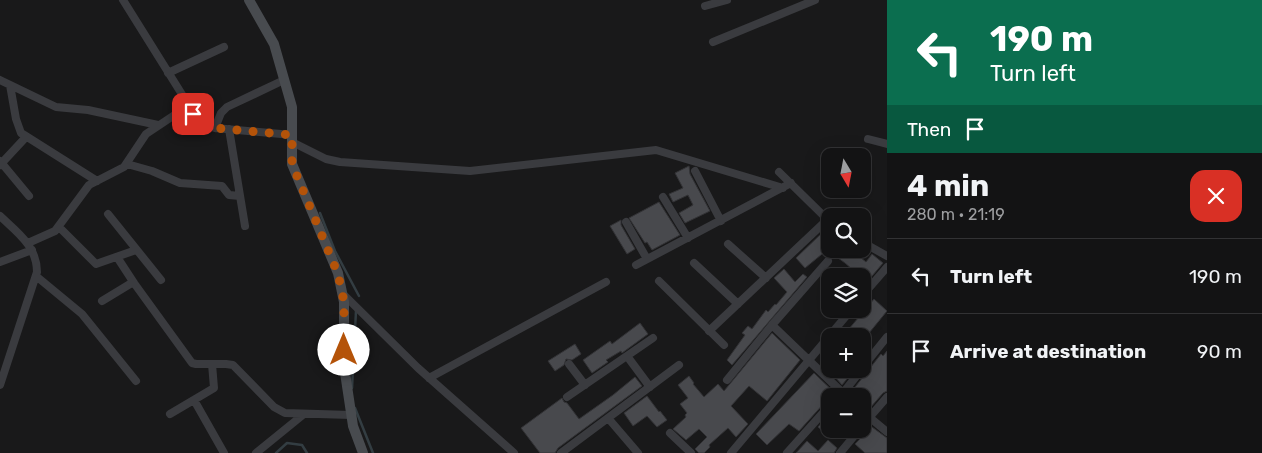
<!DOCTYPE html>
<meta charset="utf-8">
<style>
:root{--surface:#131314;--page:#1c1c1d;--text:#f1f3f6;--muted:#9d9ea0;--line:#323234}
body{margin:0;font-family:Rubik,sans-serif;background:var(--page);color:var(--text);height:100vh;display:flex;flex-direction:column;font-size:19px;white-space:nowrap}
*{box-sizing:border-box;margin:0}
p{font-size:16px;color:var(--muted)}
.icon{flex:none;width:28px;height:28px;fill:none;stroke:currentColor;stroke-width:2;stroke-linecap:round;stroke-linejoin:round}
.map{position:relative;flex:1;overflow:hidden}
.drawer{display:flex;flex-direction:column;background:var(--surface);width:375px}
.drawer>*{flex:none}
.banner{background:#0b6e4f;color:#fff;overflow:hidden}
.needle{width:32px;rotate:170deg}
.controls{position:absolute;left:821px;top:148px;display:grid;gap:10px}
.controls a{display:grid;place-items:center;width:50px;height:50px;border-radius:10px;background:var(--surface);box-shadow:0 5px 20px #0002,0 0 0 1px var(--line);font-size:25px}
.pin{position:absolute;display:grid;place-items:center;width:42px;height:42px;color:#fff;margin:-21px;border-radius:10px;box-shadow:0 2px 8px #0006}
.me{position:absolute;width:55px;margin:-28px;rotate:0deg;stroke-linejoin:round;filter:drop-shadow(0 0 4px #0008)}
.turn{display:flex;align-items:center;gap:18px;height:105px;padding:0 20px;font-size:22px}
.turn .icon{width:65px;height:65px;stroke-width:2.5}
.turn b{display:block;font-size:35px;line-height:42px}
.then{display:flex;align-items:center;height:48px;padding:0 20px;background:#0003;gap:10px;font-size:19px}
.round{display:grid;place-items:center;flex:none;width:52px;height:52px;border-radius:15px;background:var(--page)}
.head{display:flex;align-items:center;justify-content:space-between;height:85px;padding:0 20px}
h1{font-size:30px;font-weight:700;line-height:38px}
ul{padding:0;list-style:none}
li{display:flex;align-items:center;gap:15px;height:75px;padding:0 20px;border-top:1px solid var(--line)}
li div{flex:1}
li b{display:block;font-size:19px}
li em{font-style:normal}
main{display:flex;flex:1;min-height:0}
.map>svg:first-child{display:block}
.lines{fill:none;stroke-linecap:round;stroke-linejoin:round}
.stream{stroke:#333d42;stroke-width:2.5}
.building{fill:#48494d;stroke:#333336}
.street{stroke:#3a3b3f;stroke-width:8}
.secondary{stroke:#484b4f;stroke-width:10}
.route{stroke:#b45309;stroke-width:9;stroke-dasharray:0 16.2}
</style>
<main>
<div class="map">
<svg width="887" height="453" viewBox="0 0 887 453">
<rect width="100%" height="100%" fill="#19191a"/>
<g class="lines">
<!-- stream -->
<path class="stream" d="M320 213 335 251 359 296
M352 388 356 311
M355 408 373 453
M276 453 287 443 302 445 307 453"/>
</g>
<!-- building -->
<path class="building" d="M689 166 690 174 710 211 685 223 679 213 693 205 688 195 673 202 669 194 683 188 675 173Z
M659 202 680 235 652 250 647 242 645 243 629 218Z
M621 220V225L635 249 627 254 610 226Z
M825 230 830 235V249H856L854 252 866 262 872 254 883 263 867 282 862 278V276H860L845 263 827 250 805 268 796 258Z
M784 269 795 282 803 274 807 277 732 365 727 360 745 335 742 333 748 326 752 329 766 310 768 312 775 304 776 305 787 292 774 278Z
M874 299 887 311 869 333 866 336H843Z
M640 323 648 334 622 353 621 351 606 360 608 362 592 373 583 360 610 341 612 344Z
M772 333 800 360 767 401 749 386 731 406 748 424 736 437 728 428 709 445 710 447 704 453H699L695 449 707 437 699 429 686 440 673 429 686 417 685 415 687 413 680 404 688 398 678 385 689 376 694 383 693 384 704 397 718 384 724 391Z
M575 344 581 354 572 360 566 359 564 365 555 371 548 361Z
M887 351V391L883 393 870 408 862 401V396H857L852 391 881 354 883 356Z
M838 369H855L842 385 835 377 836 376 834 374Z
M814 373 836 394 833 396H830V400L826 401 799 431 789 424 767 445 756 434Z
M635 377 642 386 558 448 555 453H540L521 428 562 398 564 402 567 403 579 419 613 395Z
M647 396 659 412 660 411 667 420 657 427 647 416 633 426 624 413Z
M830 413V429H835L830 435V437L818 427Z
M872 427 887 438V453H865L855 444Z
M828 440 837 448 834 453H796L807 441 818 451Z"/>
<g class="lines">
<!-- street -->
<path class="street" d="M123 0 198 120 204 124 215 128 292 135
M705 6 727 0
M713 42 815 0
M168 73 224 47
M0 80 56 107 88 110 158 125
M10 85 16 119 21 133 97 181
M215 128 221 113 227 107 284 80
M229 129 245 226
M868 139 887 144
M292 142 326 159 340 162 470 171 656 150 783 188
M0 161 29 196
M127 164 152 171 180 183 222 186 229 195 240 196
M0 165 26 137
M695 171 721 221
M779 172 830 222
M663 197 688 238
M108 214 161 280
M0 216C17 232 37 246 37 272L0 385
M626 222 647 259
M59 227 96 264 136 250
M862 242 887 256
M28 243 55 231 89 185 124 167 146 134 188 106
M728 244 766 278
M117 257 134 283
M0 262 32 250
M694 263 738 304
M636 265 791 183
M36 276 82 314 136 381
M659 281 724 345
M342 293 418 368 514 453
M862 296 887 267
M102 301 130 284 134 283 192 363 196 364H226L233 365 274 407 285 413 351 415
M772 325 846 396
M709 331 827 220
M627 356 650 387
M569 364 585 385
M862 368 887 337
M429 378 606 282
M727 380 772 325 828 261
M843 393 862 369
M567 397 653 338
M194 400 224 453
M862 411 887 432
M170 414 214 388 212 364
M608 418 638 453
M862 426 887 397
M670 433 691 453
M256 453 304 414
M561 453 679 365
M731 453 852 309
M787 453 830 405
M840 453 860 429"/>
<!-- secondary -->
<path class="secondary" d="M249 0 274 44 292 107V164L338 273 344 302V366L353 426 363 453"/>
</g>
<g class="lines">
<!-- route -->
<path class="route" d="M193 114 204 124 215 128 292 135V164L338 274 344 302V350"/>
</g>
</svg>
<div class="controls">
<a><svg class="needle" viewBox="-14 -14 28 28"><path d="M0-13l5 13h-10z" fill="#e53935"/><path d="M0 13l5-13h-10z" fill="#9d9ea0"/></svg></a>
<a><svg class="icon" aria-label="search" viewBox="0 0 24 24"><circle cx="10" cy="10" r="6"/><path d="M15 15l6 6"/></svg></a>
<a><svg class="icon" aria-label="layers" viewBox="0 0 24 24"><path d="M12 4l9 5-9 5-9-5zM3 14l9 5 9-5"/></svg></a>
<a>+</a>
<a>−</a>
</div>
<div class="pin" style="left:193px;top:114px;background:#d93025"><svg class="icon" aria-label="arrive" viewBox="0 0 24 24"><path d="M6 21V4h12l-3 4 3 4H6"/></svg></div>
<svg class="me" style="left:344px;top:350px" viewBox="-20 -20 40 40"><circle r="19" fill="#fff"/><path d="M0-13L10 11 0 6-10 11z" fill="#b45309"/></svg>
</div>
<section class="drawer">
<div class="banner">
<div class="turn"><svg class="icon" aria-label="left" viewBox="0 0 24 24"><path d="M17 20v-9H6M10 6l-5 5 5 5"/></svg><div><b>190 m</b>Turn left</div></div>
<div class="then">Then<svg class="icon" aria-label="arrive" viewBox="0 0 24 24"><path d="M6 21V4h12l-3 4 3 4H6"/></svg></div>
</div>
<div class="head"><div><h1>4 min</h1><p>280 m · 21:19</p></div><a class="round" style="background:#d93025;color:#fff"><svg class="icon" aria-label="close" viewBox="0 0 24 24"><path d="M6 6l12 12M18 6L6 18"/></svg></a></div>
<ul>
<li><svg class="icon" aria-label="left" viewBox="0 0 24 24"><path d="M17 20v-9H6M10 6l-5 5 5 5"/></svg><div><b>Turn left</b></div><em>190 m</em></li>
<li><svg class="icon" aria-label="arrive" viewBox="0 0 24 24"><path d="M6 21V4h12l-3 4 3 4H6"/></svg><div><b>Arrive at destination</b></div><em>90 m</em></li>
</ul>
</section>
</main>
